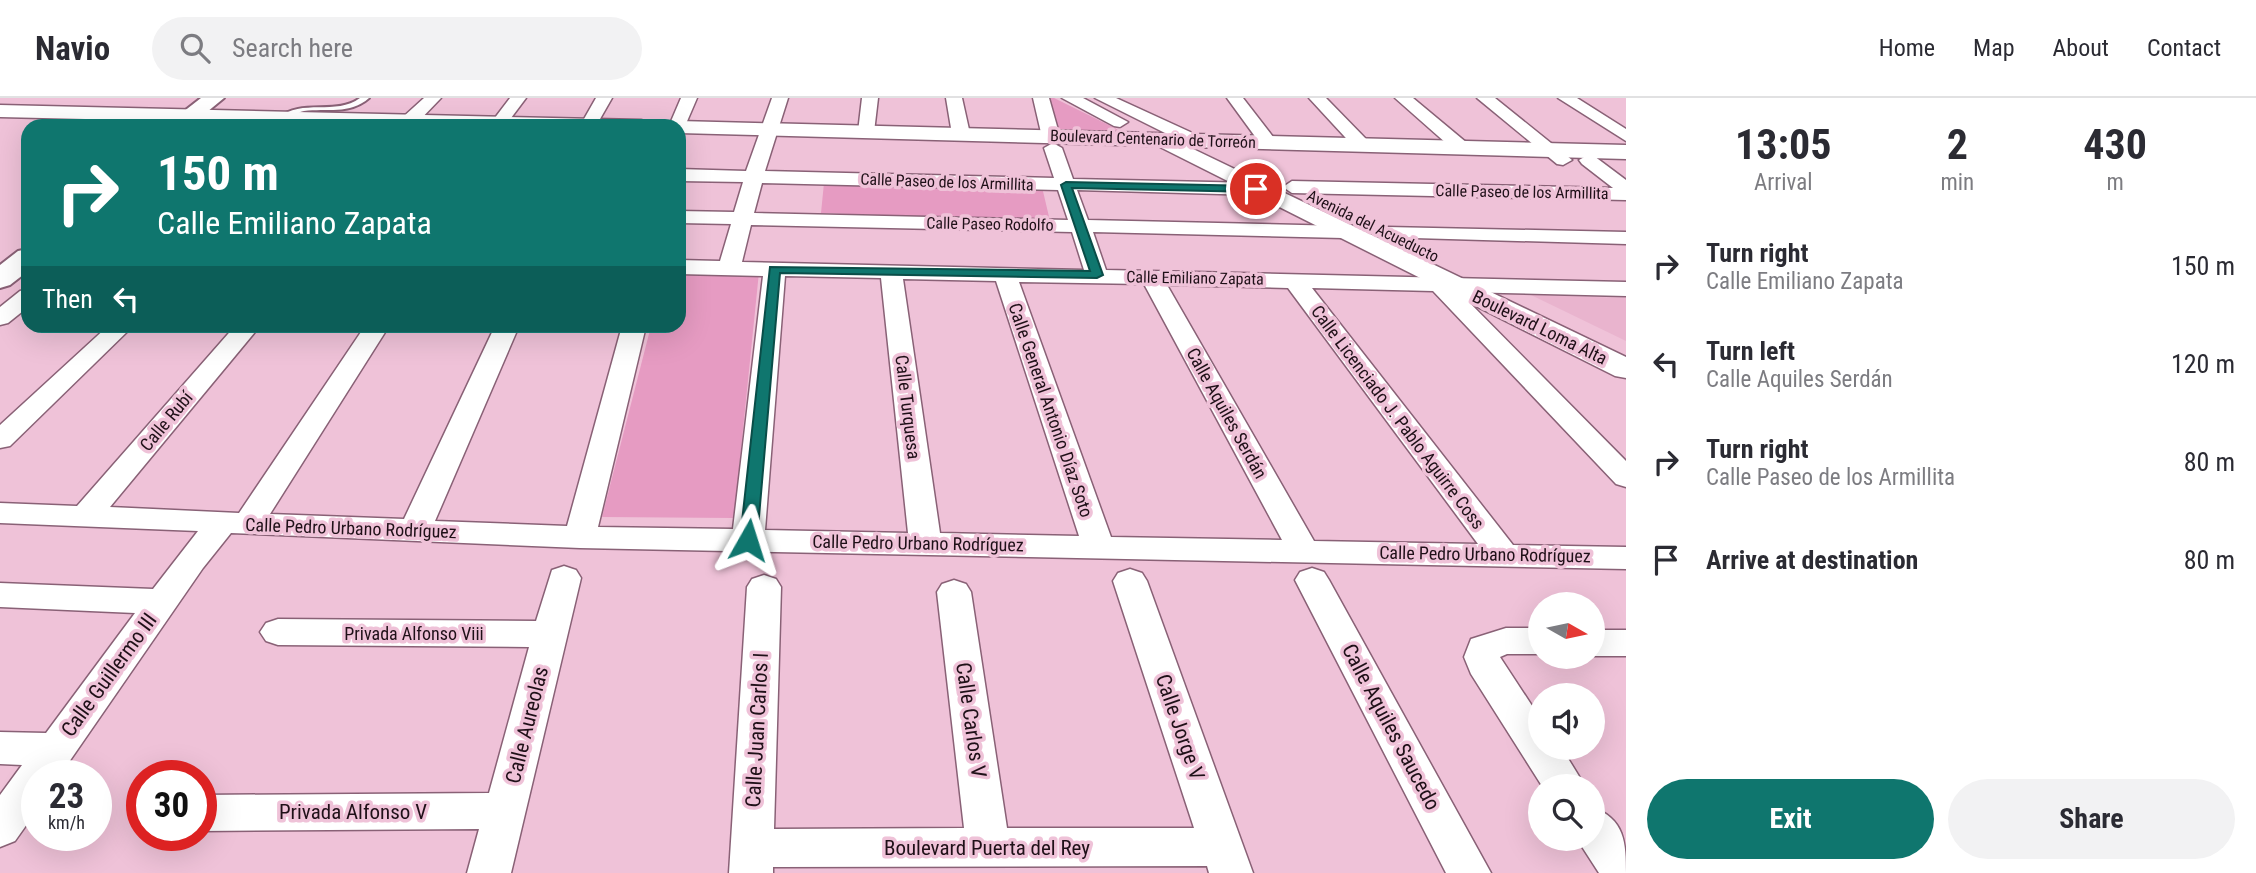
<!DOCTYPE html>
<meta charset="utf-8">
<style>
:root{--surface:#fff;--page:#f2f2f3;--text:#2b2b33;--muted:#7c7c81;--line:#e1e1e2;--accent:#0f766e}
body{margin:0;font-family:"Roboto Condensed",sans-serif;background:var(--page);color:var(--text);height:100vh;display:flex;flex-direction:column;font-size:26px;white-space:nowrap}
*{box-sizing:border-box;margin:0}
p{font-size:23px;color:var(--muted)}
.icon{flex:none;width:38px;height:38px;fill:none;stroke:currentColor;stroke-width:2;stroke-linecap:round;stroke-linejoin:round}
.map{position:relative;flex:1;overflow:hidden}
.side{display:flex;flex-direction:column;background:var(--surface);width:630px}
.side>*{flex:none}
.top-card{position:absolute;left:21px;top:21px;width:665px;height:214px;border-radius:21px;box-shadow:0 7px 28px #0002;background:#0f766e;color:#fff;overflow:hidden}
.needle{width:46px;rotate:99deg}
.fabs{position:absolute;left:1528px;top:494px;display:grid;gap:14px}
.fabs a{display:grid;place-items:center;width:77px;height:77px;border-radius:50%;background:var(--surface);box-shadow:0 7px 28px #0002;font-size:35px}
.speed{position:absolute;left:21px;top:662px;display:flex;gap:14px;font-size:35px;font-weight:700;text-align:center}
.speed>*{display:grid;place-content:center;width:91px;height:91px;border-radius:50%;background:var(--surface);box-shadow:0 7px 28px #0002;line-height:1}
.speed small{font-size:18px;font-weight:400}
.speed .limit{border:10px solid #d22;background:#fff;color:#111}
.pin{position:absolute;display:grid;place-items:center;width:60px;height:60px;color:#fff;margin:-30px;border:4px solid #fff;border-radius:50%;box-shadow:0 2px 7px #0007}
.me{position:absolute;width:77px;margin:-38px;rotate:6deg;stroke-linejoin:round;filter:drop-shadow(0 0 5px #0008)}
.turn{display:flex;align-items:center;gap:24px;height:147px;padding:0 21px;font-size:32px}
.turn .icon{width:91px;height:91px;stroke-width:2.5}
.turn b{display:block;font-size:49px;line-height:60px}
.then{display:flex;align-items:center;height:66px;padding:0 21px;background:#0003;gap:14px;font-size:26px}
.eta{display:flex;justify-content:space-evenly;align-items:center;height:119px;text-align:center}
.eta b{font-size:42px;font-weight:700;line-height:49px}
.cta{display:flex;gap:14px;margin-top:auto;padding:14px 21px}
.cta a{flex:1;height:80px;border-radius:42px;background:var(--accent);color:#fff;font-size:28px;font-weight:700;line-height:80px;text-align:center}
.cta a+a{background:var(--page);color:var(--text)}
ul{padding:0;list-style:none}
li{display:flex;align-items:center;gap:21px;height:98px;padding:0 21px}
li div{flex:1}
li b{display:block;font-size:26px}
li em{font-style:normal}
header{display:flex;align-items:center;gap:42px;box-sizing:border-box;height:98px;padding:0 35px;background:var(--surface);border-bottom:2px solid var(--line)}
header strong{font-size:33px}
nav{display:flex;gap:38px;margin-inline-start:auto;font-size:24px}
.search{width:490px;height:63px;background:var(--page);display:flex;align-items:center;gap:18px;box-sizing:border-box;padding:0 24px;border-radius:38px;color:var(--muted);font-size:26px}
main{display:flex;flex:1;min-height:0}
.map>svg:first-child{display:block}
.built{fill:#e9b4ce}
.green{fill:#e69bc2}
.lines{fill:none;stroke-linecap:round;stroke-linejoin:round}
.service-casing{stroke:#896176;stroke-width:4}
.minor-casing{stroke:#896176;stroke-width:3}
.tertiary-casing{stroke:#896176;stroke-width:3}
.secondary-casing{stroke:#896176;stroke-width:4}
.service{fill:#fff;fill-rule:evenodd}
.minor{fill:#fff;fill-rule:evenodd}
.tertiary{fill:#fff;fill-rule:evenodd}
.secondary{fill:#fff;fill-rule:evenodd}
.route{fill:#0f766e;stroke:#0a4d48;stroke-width:2}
.labels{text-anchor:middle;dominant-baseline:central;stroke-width:7;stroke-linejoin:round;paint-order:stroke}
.far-street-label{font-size:16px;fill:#1f1018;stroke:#efc2d8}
.street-label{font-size:18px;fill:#1f1018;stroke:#efc2d8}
.near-street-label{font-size:21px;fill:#1f1018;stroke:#efc2d8}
</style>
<header>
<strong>Navio</strong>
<div class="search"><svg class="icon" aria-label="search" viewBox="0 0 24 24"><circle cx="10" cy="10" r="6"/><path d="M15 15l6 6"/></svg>Search here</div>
<nav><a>Home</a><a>Map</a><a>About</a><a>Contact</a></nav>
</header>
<main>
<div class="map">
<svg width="1626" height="775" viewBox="0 0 1626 775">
<rect width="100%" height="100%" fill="#efc2d8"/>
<!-- built -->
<path class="built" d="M1531 197 1626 200V243Z"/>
<!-- green -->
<path class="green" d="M1045 0H1054L1127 36 1055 35Z
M824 85 1042 89 1050 123 821 115Z
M679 173 759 174 734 420 602 419 651 228H679Z"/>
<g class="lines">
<defs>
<path id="service" d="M360 0H369C350 17 326 10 304 13 294 15 286 24 278 20 302 0 336 18 360 0Z"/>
<path id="minor" d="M424 0H441L415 27H403L401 23 403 19Z
M510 0H526L505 28H493L491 25Z
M596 0H612L596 28H580Z
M681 0H697L685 28 679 33V28H669Z
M772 0H788L765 73 1054 80 1044 50 1053 45 1062 50 1073 81 1256 85 1266 91 1256 97 1077 92 1088 122 1343 128 1350 130 1353 134 1350 138 1343 140 1093 134 1106 172 1626 184V198L1459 194 1626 363V389L1616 386 1433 193 1312 190 1513 447 1626 449V471L580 450 231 435 203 470 60 677H37V712L15 743 0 749V697L22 667 0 666V634L46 635 135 515 0 509V485L153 491 198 433 0 425V405L77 408 235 228H260L110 409 239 415 365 228H389L270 416 404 421 495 228H519L435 423 567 428 622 228H646L598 429 733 431 763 178 679 176V162L720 163 731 126 679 125V113L734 114 743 84 679 83V71L746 73ZM762 85 1058 92 1068 122 754 115ZM751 127 1072 134 1084 172 742 164ZM785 178 881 180 908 435 765 432ZM903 181 996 183 1079 438 940 435ZM1019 184 1144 186 1282 442 1111 439ZM1167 187 1288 190 1478 446 1314 443Z
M862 0H878L874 34 866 39 858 34Z
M946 0H962L970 36 967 40H955L952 36Z
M1033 0H1049L1060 39 1057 43H1045L1042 39Z
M1062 0H1083L1128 24 1120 29 1114 28Z
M1095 0H1116L1199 38 1202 42 1199 46H1187Z
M1227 0H1243L1277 44 1274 48H1262Z
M1309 0H1326L1368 43 1371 47 1368 51H1356Z
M1395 0H1413L1467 45 1470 49 1467 53H1455Z
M1477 0H1495L1572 62 1563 67 1557 66Z
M1558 0H1577L1626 31V43Z
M244 22 252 27 235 28Z
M1588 57 1594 58 1626 82V102L1292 95 1283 89 1292 83 1613 90 1582 66 1579 62Z
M1387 129 1626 134V146L1380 139 1377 135 1380 131Z
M28 191V209L8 225 0 227V209L20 193Z
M108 228H133L10 348 0 350V327Z
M564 468 576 472 581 480 511 775H467L479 731 201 733V697L489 695 529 549 278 547 266 543 260 534 266 525 278 521 536 523 552 472Z
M1312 470 1324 474 1329 482 1491 775H1446L1295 482 1300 474Z
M1130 471 1142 475 1147 483 1253 775H1209L1207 768 773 769V775H729L747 489 752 481 764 477 776 481 781 489 774 731 964 730 937 494 942 486 954 482 966 486 971 494 1007 730H1194L1113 483 1118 475Z
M1506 530H1540V556H1507L1500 559 1540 620V649H1561L1585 688H1542L1471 576 1464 559 1471 541Z
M1592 532H1626V558H1592Z
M1592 709C1625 721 1626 745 1626 775H1599L1577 741 1592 740Z"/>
<path id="tertiary" d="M0 7 641 22 648 24 651 28H379L0 19Z
M679 23 1626 47V61L1189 49 1626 259V280L1615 278 1158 48 679 35V28H669Z"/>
<path id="secondary" d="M201 0H224L190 28H165Z
M28 151V173L10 187 0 190V167L18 153Z"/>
</defs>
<!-- service casing -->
<use href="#service" class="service-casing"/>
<!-- minor casing -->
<use href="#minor" class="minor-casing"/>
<!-- tertiary casing -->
<use href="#tertiary" class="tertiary-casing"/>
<!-- secondary casing -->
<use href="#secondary" class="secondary-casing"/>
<!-- service -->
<use href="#service" class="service"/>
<!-- minor -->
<use href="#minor" class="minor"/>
<!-- tertiary -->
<use href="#tertiary" class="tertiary"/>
<!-- secondary -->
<use href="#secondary" class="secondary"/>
</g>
<!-- route -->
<path class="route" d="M1066 84 1256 88 1262 91 1256 94 1072 90 1103 177 1097 180 780 175 757 442 748 448 742 446 740 442 770 169 1090 173 1061 87Z"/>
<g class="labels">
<!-- far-street labels -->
<g class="far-street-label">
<text transform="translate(1153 41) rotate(2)">Boulevard Centenario de Torreón</text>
<text transform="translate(947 84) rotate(2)">Calle Paseo de los Armillita</text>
<text transform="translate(1522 94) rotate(1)">Calle Paseo de los Armillita</text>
<text transform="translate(990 126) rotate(1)">Calle Paseo Rodolfo</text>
<text transform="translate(1373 128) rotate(26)">Avenida del Acueducto</text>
<text transform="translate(1195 180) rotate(1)">Calle Emiliano Zapata</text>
</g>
<!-- street labels -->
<g class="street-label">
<text transform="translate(1540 229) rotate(26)">Boulevard Loma Alta</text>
<text transform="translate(908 309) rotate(83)">Calle Turquesa</text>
<text transform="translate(1051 312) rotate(71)">Calle General Antonio Díaz Soto</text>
<text transform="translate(1227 315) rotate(61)">Calle Aquiles Serdán</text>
<text transform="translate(1398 319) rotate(53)">Calle Licenciado J. Pablo Aguirre Coss</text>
<text transform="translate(166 323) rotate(-50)">Calle Rubí</text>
<text transform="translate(351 430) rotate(2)">Calle Pedro Urbano Rodríguez</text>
<text transform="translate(918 445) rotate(1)">Calle Pedro Urbano Rodríguez</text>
<text transform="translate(1485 456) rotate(1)">Calle Pedro Urbano Rodríguez</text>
<text x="414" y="535">Privada Alfonso Viii</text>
</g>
<!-- near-street labels -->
<g class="near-street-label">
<text transform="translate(109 577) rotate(-54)">Calle Guillermo III</text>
<text transform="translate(971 622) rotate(82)">Calle Carlos V</text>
<text transform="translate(527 627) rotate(-76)">Calle Aureolas</text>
<text transform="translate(1180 629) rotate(71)">Calle Jorge V</text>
<text transform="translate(1391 629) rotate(62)">Calle Aquiles Saucedo</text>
<text transform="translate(757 632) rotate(-87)">Calle Juan Carlos I</text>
<text x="353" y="714">Privada Alfonso V</text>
<text x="987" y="750">Boulevard Puerta del Rey</text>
</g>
</g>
</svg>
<div class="fabs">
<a><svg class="needle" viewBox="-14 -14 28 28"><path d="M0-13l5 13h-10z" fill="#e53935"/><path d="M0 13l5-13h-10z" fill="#7c7c81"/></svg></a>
<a><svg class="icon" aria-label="sound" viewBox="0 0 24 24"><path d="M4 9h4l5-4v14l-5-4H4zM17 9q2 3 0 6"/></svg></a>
<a><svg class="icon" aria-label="search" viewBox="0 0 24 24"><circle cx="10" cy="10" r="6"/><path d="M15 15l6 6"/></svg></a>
</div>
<div class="speed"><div>23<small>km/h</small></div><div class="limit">30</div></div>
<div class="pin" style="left:1256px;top:91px;background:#d93025"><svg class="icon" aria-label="arrive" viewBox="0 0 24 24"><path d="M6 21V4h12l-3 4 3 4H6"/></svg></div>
<svg class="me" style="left:748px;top:442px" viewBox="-20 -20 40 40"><path d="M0-17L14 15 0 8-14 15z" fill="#0f766e" stroke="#fff" stroke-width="4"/></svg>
<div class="top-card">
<div class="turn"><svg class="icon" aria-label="right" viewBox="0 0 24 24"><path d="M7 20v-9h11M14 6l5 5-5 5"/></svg><div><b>150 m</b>Calle Emiliano Zapata</div></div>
<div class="then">Then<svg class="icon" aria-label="left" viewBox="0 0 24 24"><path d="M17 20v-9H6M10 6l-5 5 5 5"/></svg></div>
</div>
</div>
<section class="side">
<div class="eta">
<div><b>13:05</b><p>Arrival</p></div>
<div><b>2</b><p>min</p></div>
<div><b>430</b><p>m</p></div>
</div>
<ul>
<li><svg class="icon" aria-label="right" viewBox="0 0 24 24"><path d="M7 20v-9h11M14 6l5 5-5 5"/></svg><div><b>Turn right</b><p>Calle Emiliano Zapata</p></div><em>150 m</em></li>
<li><svg class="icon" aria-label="left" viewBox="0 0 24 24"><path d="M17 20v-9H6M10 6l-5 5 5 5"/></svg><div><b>Turn left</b><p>Calle Aquiles Serdán</p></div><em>120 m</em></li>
<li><svg class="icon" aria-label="right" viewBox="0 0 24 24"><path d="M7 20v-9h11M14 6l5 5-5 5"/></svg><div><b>Turn right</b><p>Calle Paseo de los Armillita</p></div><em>80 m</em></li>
<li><svg class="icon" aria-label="arrive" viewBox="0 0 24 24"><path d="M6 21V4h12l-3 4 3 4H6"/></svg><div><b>Arrive at destination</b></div><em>80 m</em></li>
</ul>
<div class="cta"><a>Exit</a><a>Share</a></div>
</section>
</main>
